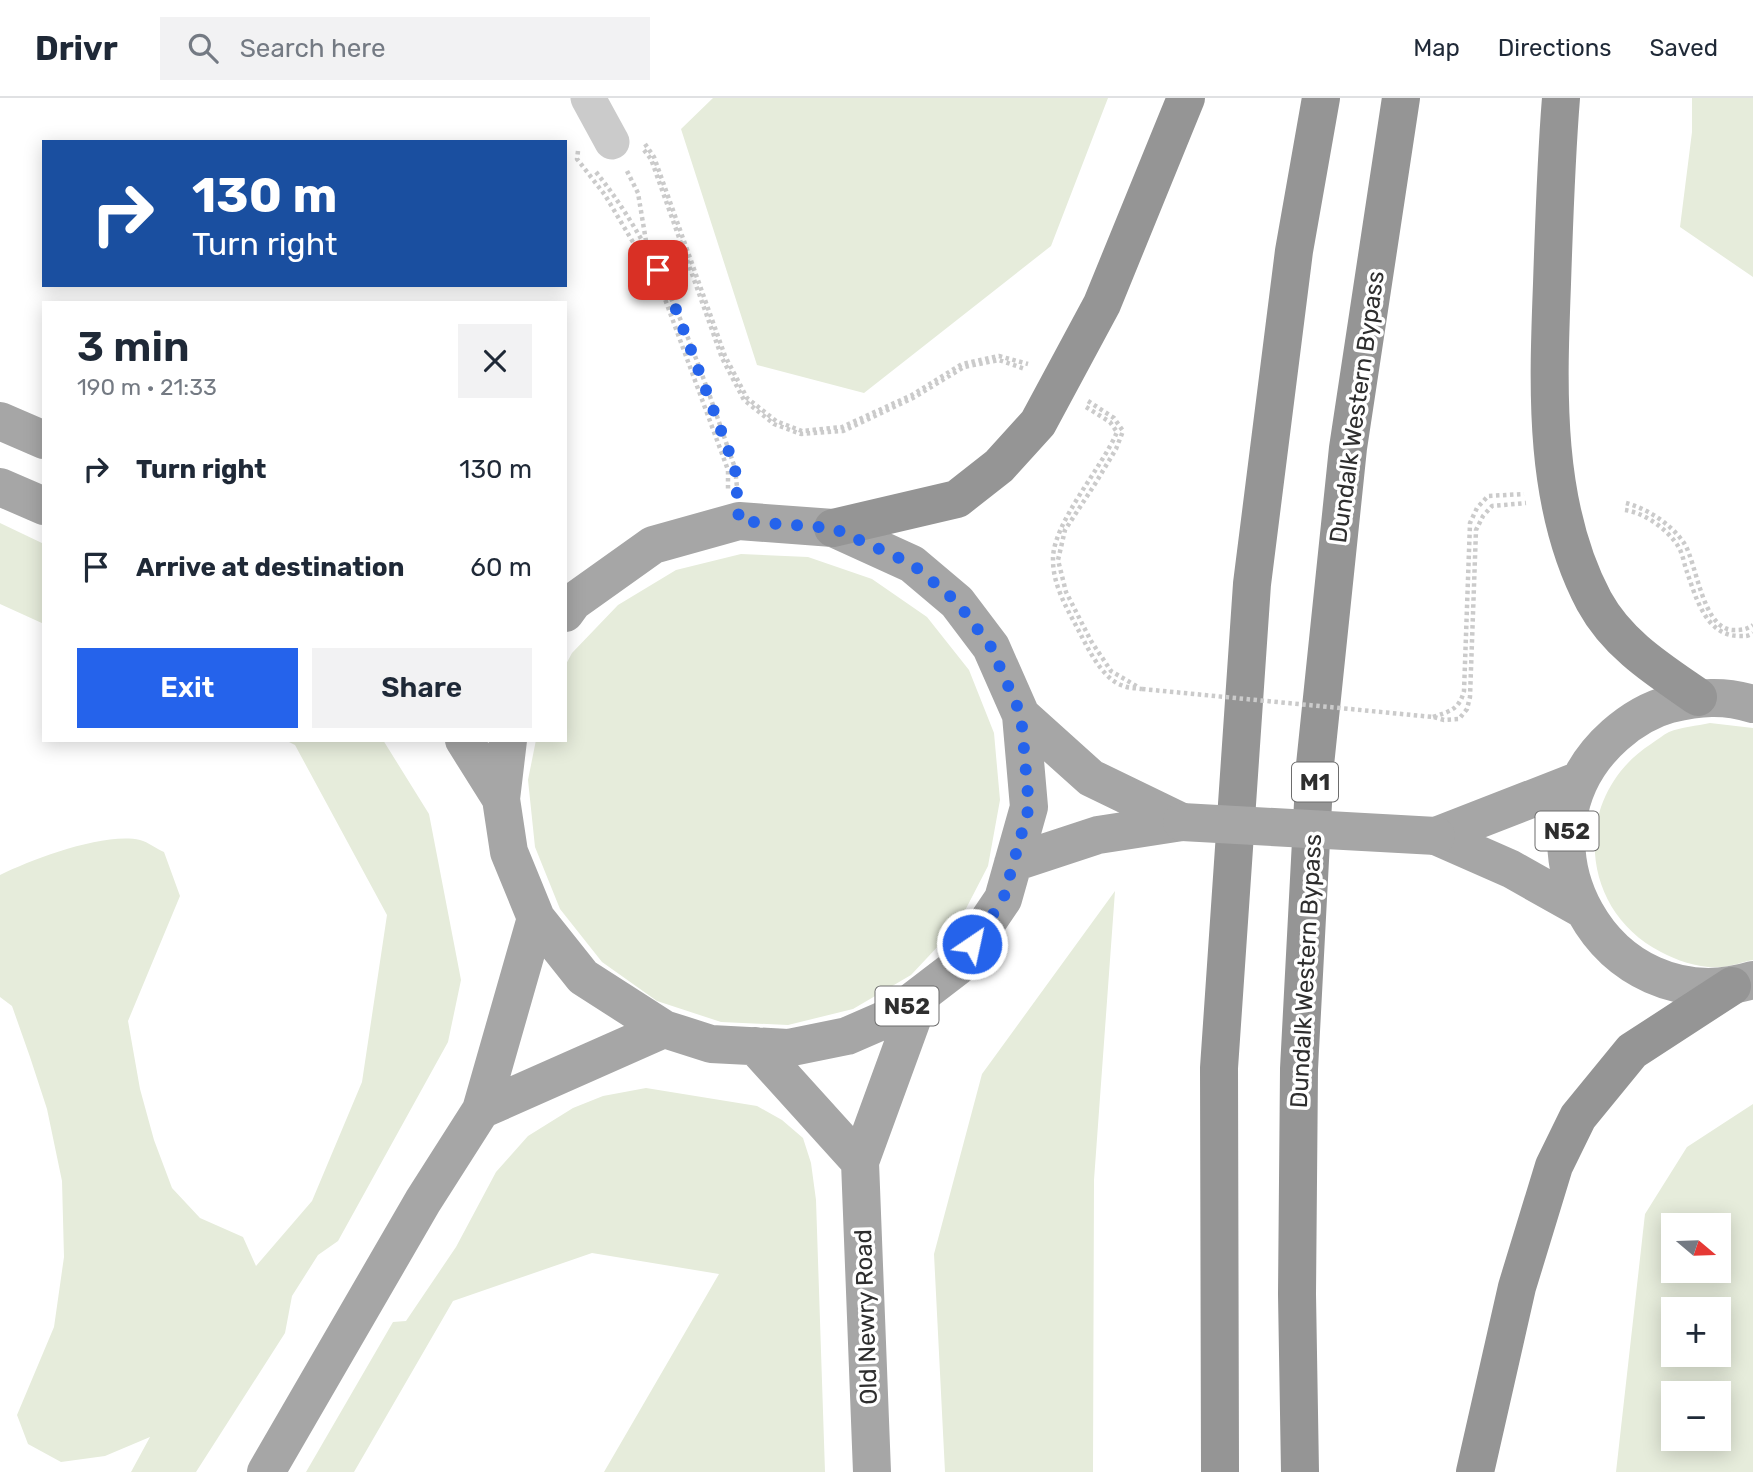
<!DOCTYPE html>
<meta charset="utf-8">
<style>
:root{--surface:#fff;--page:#f2f2f3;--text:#1f2937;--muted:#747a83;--line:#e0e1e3;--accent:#2563eb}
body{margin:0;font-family:Rubik,sans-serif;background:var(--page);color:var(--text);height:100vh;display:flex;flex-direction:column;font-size:26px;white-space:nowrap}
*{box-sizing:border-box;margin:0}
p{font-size:23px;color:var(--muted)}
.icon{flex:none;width:38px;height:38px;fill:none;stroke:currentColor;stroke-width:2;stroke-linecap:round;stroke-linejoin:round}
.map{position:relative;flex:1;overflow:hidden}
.details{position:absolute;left:42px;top:203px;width:525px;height:441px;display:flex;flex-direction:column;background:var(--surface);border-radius:0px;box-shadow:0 4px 18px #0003}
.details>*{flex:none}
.hud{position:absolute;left:42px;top:42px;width:525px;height:147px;border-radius:0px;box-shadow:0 4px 18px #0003;background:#1a4fa0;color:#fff;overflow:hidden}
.needle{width:46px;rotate:109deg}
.buttons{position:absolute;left:1661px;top:1115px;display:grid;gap:14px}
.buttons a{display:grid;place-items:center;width:70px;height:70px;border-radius:0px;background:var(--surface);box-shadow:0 4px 18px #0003;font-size:35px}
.pin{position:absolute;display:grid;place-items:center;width:60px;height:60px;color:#fff;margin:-30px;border-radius:14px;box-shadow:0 4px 10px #0006}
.me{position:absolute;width:77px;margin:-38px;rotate:34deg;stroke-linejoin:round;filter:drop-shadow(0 0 5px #0008)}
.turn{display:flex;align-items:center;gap:24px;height:147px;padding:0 35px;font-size:32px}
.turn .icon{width:91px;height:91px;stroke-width:2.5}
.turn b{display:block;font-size:49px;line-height:60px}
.round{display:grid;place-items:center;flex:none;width:74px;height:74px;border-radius:0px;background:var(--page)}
.overview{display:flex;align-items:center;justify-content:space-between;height:119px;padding:0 35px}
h1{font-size:42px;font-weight:600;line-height:52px}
.action{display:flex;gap:14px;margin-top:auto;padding:14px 35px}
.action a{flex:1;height:80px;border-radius:0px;background:var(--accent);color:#fff;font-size:28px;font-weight:600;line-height:80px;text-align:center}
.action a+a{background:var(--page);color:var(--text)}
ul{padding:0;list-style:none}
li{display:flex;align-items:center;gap:21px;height:98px;padding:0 35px}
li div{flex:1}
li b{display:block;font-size:26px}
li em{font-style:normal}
header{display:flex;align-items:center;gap:42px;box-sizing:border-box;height:98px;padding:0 35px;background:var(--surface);border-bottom:2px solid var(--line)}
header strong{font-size:33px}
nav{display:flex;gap:38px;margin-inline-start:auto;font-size:24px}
.search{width:490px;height:63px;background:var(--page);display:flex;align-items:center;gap:18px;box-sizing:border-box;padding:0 24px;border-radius:0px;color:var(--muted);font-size:26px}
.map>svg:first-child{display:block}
.green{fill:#e6ecdb;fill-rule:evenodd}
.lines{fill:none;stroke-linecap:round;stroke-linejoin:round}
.path{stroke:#cbcbcb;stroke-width:4.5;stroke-dasharray:3.5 3.5;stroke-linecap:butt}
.minor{stroke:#cbcbcb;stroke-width:35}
.major{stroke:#a6a6a6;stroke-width:38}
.highway{stroke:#959595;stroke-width:38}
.path-bridge{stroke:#cbcbcb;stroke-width:4.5;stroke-dasharray:3.5 3.5;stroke-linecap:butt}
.major-bridge{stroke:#a6a6a6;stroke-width:38}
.route{stroke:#2563eb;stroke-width:12;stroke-dasharray:0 21.6}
.labels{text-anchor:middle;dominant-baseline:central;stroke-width:7;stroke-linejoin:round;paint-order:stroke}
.shield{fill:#fff;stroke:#6d6d6d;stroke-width:2}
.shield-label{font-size:23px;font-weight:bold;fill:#2e2e2e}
.street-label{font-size:24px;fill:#2e2e2e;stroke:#fff}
</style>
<header>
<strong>Drivr</strong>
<div class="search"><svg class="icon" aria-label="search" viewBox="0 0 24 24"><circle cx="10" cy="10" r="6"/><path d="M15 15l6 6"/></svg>Search here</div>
<nav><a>Map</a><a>Directions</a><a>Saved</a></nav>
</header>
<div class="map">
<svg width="1753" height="1374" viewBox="0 0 1753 1374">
<rect width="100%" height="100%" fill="#fff"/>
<!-- green -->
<path class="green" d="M713 0H1108L1051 148 864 295 757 267 681 31Z
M1692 0H1753V179L1680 129 1692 34Z
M0 425 44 446V526L0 506Z
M741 456 808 459 872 481 927 519 969 572 994 635 1000 702 988 768 957 828 911 877 853 911 788 927 721 924 657 903 602 864 560 811 535 749 528 682 536 642H565V568L572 555 618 507 676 472Z
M1710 625 1753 630V862C1743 864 1732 868 1722 869 1701 871 1678 863 1661 854 1577 811 1572 697 1651 646 1657 642 1663 637 1669 634 1681 629 1697 628 1710 625Z
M285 642H383L429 716 461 882 448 944 338 1143 318 1157 292 1198 285 1235 196 1374H131L150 1339 105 1358 61 1364 28 1346 17 1317 54 1229 64 1159 62 1083 47 1011 30 959 12 908 0 899V777C33 761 104 734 140 742 148 744 157 751 164 754L180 798 128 923 140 991 154 1042 172 1090 200 1120 243 1139 256 1168 312 1103 362 984 387 817 295 647Z
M1115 793 1094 1082 1093 1374H945L934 1156 982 976Z
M646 990 757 1008 782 1022 803 1040 811 1065 816 1102 825 1374H604L719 1176 592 1155 453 1203 354 1374H306L393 1224 406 1223 456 1149 496 1074 528 1038 573 1010 603 998Z
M1753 1006V1374H1616L1645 1116 1687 1049ZM1673 1127H1718V1172H1673ZM1673 1211H1718V1256H1673ZM1673 1295H1718V1340H1673Z"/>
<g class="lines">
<!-- path -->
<path class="path" d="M645 46 654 59 725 258 747 300 776 323 802 333 842 329 912 297 962 266 999 258 1028 266
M644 52 651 61 722 260 744 302 774 326 801 336 843 333 913 300 964 269 999 262 1025 271
M578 53 577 61 605 97 662 193 728 372V392
M627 73 638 95 647 149
M596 74C665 160 699 267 735 370L737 389
M1088 303 1114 320 1123 333 1116 351 1095 386 1065 432 1058 462 1066 494 1091 543 1111 573 1138 589
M1086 309 1110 324 1117 334C1102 370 1052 426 1053 462 1053 489 1069 514 1081 537 1089 553 1103 580 1121 587 1127 590 1135 590 1142 591
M1626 405C1648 411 1671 426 1684 445 1697 465 1702 531 1733 532 1741 532 1746 532 1753 527
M1625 412C1645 415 1667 431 1678 448 1683 456 1684 466 1687 474 1696 500 1706 537 1738 538 1744 538 1747 539 1753 535
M1433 619C1450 613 1459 612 1464 593L1470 425 1477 410 1488 398 1524 396
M1434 619 1444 622 1459 621 1467 611 1470 599 1476 432 1483 418 1492 408 1526 405"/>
<!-- minor -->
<path class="minor" d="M588 0 612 44"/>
<!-- major -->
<path class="major" d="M0 323 44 342
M0 389 44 408
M1753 606C1724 597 1699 599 1670 606 1648 612 1632 622 1615 637 1501 738 1604 927 1753 882
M1021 617 1091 680 1182 724
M464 642 501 701
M508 642 501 701 509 754 536 820 583 879 664 931 711 946 788 950 847 938 893 918 957 869 1003 801 1029 709 1021 617 991 549 957 504 912 466 833 430 739 423 653 447 573 504 565 515
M1436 738 1511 771 1582 811
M1436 738 1580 682
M1013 765 1098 737 1182 724
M755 948 860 1064
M481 1012 664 931
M266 1374 423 1103 481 1012 536 820
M872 1374 860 1064 921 897"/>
<!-- highway -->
<path class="highway" d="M1561 0C1556 62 1554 124 1552 186 1548 291 1543 407 1594 503 1618 547 1659 572 1698 599
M833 430 957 401 999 368 1038 325 1102 206 1186 0
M1220 1374 1219 970 1252 486 1294 153 1321 0
M1300 1374 1297 1196 1299 971 1315 667 1348 350 1401 0
M1475 1374 1517 1189 1554 1068 1578 1019 1632 953 1732 888"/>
<!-- path-bridge -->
<path class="path-bridge" d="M1142 591 1433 619"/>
<!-- major-bridge -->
<path class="major-bridge" d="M1182 724 1436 738"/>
</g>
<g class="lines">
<!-- route -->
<path class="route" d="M658 172 668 190 735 370 739 423 833 430 912 466 957 504 991 549 1021 617 1029 709 1003 802 972 846"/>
</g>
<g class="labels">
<!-- shield labels -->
<g class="shield">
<rect x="1292" y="664.5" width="46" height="39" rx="5"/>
<rect x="1535.5" y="713.5" width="63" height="39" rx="5"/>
<rect x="875.5" y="888.5" width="63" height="39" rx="5"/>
</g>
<g class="shield-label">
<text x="1315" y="684">M1</text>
<text x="1567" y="733">N52</text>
<text x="907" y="908">N52</text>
</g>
<!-- street labels -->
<g class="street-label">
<text transform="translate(1357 309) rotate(-82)">Dundalk Western Bypass</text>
<text transform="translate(1306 873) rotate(-87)">Dundalk Western Bypass</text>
<text transform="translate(866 1219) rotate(-92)">Old Newry Road</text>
</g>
</g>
</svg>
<div class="buttons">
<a><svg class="needle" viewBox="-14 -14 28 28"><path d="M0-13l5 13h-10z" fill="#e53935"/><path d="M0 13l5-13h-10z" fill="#747a83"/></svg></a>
<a>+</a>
<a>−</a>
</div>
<div class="pin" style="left:658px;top:172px;background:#d93025"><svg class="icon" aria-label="arrive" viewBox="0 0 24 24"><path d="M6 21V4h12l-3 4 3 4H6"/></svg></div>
<svg class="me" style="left:972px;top:846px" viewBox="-20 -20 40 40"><circle r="17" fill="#2563eb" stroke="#fff" stroke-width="3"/><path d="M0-11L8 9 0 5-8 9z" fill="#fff"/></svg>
<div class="hud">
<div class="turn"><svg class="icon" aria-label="right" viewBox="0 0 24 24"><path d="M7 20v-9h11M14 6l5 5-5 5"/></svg><div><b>130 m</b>Turn right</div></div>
</div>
<section class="details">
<div class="overview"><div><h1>3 min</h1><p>190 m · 21:33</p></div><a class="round"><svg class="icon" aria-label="close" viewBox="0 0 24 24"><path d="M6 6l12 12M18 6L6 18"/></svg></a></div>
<ul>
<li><svg class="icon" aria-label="right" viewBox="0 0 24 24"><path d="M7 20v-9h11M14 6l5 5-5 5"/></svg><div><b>Turn right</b></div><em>130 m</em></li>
<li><svg class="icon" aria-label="arrive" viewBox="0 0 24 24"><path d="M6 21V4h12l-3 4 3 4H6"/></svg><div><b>Arrive at destination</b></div><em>60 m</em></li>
</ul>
<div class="action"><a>Exit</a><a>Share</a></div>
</section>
</div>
